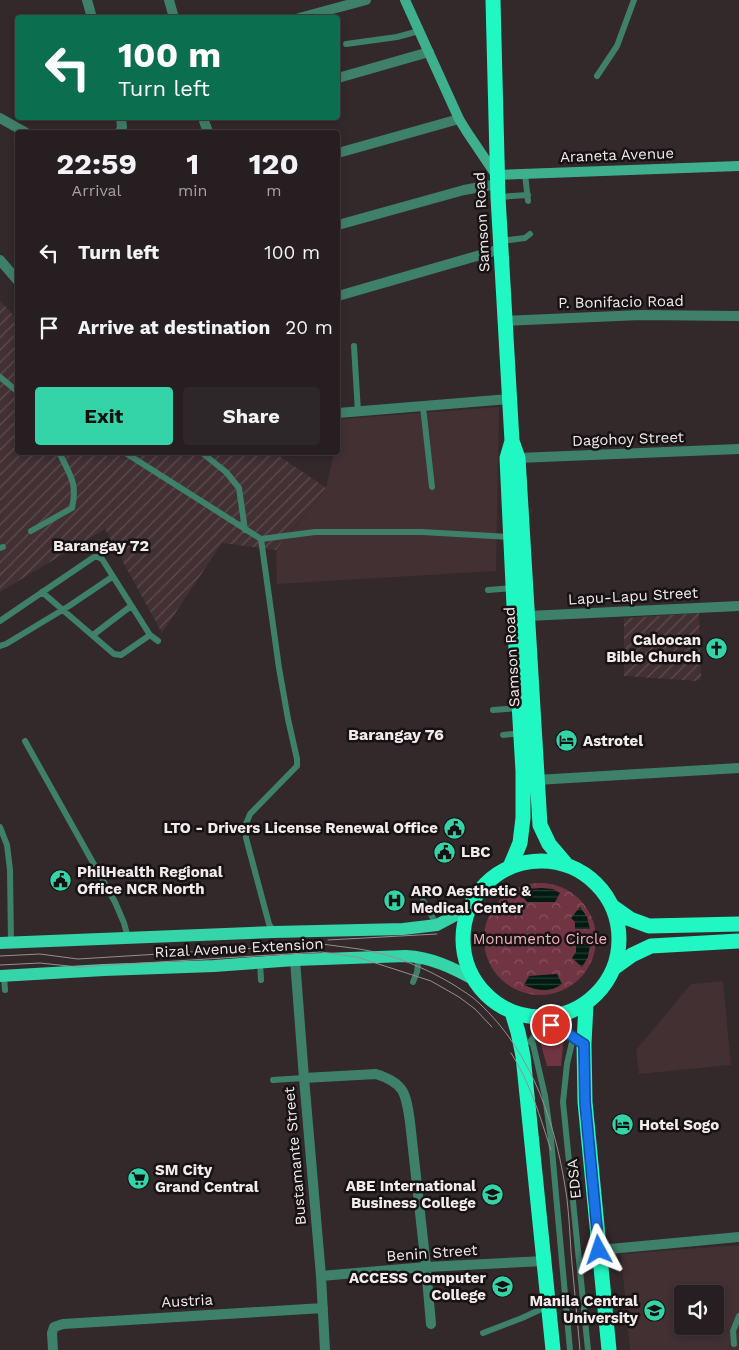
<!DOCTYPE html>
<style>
:root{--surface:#261e20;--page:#2e2729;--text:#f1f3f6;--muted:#a4a2a5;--line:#423c3e;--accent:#34d4a8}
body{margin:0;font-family:"Work Sans",sans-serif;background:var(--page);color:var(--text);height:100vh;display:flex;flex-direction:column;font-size:19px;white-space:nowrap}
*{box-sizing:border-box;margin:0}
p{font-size:16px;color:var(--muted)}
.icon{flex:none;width:28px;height:28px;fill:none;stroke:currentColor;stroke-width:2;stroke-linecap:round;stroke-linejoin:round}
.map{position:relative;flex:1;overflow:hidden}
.panel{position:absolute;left:15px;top:130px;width:325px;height:325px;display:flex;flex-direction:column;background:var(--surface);border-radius:5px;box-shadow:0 2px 8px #0003,0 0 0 1px var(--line)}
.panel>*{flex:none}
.top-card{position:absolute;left:15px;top:15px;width:325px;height:105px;border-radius:5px;box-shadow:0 2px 8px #0003,0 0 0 1px var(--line);background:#0b6e4f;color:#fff;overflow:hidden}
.buttons{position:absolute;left:674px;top:1285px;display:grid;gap:10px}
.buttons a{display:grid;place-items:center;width:50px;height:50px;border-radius:5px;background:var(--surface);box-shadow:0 2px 8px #0003,0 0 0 1px var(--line);font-size:25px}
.pin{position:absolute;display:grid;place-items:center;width:42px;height:42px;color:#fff;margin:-21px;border:2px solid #fff;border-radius:50%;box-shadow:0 1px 5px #0007}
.me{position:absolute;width:55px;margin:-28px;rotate:355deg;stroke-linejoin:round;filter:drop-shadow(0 0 4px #0008)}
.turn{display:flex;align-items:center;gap:18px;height:105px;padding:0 20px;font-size:22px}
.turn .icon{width:65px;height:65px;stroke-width:2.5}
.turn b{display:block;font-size:35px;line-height:42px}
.eta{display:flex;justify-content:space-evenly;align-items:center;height:85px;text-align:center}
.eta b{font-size:30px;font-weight:700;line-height:35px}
.primary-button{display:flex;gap:10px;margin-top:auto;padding:10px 20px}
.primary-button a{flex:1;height:58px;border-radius:5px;background:var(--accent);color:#111;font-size:20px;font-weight:700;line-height:58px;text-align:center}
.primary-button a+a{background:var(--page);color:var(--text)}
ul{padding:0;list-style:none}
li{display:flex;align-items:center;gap:15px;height:75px;padding:0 20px}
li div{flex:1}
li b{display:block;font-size:19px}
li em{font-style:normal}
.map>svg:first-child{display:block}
.built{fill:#423033;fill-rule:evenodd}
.industrial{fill:url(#industrial-furrows)}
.forest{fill:url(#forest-crowns)}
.garden{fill:#713443}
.water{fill:url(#water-rules)}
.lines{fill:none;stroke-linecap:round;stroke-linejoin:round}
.lane{stroke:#3f806a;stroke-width:6}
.street{stroke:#3f806a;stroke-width:10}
.secondary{stroke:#3eb08e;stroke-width:10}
.primary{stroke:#35d5a9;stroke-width:12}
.highway{stroke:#21f7c2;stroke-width:15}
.tram{stroke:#988e90;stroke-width:1}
.route-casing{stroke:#114b97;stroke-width:12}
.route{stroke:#1a73e8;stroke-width:9}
.labels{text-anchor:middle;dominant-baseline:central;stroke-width:5;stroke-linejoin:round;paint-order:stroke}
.street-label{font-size:15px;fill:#f2eaeb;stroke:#171213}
.poi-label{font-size:15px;font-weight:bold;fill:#f2eaeb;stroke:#171213;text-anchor:start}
.park-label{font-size:15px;fill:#f6afbd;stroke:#171213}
.neighbourhood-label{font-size:16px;font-weight:bold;fill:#f2eaeb;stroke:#171213}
</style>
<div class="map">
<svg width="739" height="1350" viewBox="0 0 739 1350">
<defs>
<pattern id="industrial-furrows" width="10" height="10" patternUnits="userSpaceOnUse" patternTransform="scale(1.25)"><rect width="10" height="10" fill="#423033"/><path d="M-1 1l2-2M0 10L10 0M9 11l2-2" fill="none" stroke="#5e4e51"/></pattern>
<pattern id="forest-crowns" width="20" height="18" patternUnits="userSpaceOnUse" patternTransform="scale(1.25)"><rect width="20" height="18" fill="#713443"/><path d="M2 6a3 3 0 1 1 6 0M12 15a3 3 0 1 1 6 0" fill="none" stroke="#86525e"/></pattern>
<pattern id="water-rules" width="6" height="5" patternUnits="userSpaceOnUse" patternTransform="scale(1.25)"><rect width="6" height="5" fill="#001c12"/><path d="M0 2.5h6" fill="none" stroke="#263d35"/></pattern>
</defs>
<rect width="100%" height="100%" fill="#33282a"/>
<!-- built -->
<path class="built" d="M499 407 496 571 277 584 276 551 326 488 334 453 338 452V434L341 419Z
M723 981 731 1065 639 1074 636 1050 691 984Z
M739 1245V1350H630L621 1254ZM682 1294H715V1326H682Z"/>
<!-- industrial -->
<path class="industrial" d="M0 301 17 319 18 452 275 453 326 488 276 550 222 543 162 633 105 529 0 592Z
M699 613 701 679 696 681 624 676V618Z"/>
<!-- forest -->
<path class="forest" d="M484 939a56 56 0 1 1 112 0a56 56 0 1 1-112 0Z"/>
<!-- garden -->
<path class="garden" d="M548 1032 558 1033 564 1036 561 1066H547L539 1038Z"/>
<!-- water -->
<path class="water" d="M541 888 553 889 560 893 555 902H527L521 894 528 889Z
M580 907 587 917 590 929H575V922L571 918Z
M576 945H590L588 957 582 967 572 958 576 952Z
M557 974 562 984C550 993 537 991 524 985L529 976Z"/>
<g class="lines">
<!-- lane -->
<path class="lane" d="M346 44 397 37 419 31
M597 76 617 46 634 0
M525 174 528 201
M498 197 528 195
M501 241 525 238 530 234
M354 346 358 412
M0 377 18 392
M423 407 432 487
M124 452 261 539 315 532H422L510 537
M201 452 226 472 239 488 245 530
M31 531 72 508C78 482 69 474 59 452
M261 539 279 668 288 719 297 759V766L250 814 246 824V838L269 924 274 932
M0 548 3 547
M488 590 513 588
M42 592 114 654 121 655 150 635
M0 621 94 557H98L102 559 150 635 158 641
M93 635 131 606
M0 646 6 644 69 606 112 577
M493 710 519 708
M503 735 520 733
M25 741 115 902 124 923 128 938
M0 827 7 845 10 870 11 943
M423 901 437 925
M260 963 261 980
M4 976 5 990
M413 982 417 972 419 957
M573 1038 567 1064 563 1102 588 1350
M532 1040 545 1096 551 1139 570 1350
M530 1042C536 1032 546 1021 559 1028 566 1031 570 1036 576 1040
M273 1080 304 1078
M483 1333 522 1318 548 1306
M734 1344 733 1331 739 1316"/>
<!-- street -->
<path class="street" d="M87 0 92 18
M169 0 174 18
M299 18 366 0
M338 78 429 52
M0 118 25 132
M203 118 208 132
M120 132 122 127 121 118
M338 153 459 119
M338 225 464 190 497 184
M0 260 18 281
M338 296 501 249
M505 321 641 315 739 316
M338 413 509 399
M518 458 739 449
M528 616 739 606
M536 780 739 768
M295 960 304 1078 321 1276 325 1350
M304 1078 376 1074C405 1083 406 1094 410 1122L426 1267 431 1324
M599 1250 739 1237
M321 1276 426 1267 545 1261
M53 1350 52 1333 54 1327 63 1324 323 1308"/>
<!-- secondary -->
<path class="secondary" d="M405 0 459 119 467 132 496 175 739 166"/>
<!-- primary -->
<path class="primary" d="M0 943 274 932 403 929 437 925 469 908
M0 976 104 970 214 966 295 960 406 956C431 957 453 968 475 980"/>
<!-- highway -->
<path class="highway" d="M493 0 498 197 512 441 518 458 540 825 549 844 566 864
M463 939a78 78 0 1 1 156 0a78 78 0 1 1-156 0Z
M510 867 520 843 523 818V771L517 670 507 458 512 441
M613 907 630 919 649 926 739 924
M614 968 632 955 651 946 739 941
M586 1004 584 1044 585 1102 609 1350
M512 1012 518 1032 523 1056 553 1350"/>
<!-- tram -->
<path class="tram" d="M328 940 437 934
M0 956 40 954 78 959 322 944C334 946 347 947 359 949 392 954 426 968 454 985 463 991 472 996 479 1003 533 1053 557 1127 567 1199 569 1217 570 1234 571 1252 574 1285 577 1317 580 1350
M0 965 40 963 78 967 321 952 357 957 431 981 459 997 475 1009 492 1027
M511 1053C530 1082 540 1117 551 1150"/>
</g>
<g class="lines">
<defs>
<path id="route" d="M551 1025C564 1028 572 1038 584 1044L585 1102 599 1250"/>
</defs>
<!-- route casing -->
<use href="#route" class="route-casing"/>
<!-- route -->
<use href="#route" class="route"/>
</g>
<!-- icons -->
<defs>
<symbol id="church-disc" viewBox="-11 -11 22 22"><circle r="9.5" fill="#34d4a8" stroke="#171213"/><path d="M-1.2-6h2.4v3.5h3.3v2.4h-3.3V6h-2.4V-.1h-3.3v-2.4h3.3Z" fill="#111"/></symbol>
<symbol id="hotel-disc" viewBox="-11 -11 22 22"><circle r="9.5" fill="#34d4a8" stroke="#171213"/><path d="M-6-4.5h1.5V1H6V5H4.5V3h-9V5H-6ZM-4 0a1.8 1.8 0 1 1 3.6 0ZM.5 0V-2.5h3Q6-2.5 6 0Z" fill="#111"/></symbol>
<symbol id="civic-disc" viewBox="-11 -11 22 22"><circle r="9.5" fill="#34d4a8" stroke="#171213"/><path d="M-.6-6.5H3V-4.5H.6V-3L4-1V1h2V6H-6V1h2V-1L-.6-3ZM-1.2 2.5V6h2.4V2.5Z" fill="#111"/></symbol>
<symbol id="hospital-disc" viewBox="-11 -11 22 22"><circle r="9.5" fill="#34d4a8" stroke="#171213"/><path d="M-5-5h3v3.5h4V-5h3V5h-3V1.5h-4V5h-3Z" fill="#111"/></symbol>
<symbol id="supermarket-disc" viewBox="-11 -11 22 22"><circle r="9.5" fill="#34d4a8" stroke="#171213"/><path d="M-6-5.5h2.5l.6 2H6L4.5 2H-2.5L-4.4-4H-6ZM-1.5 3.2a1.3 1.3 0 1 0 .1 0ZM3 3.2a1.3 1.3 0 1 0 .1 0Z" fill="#111"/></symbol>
<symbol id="university-disc" viewBox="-11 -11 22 22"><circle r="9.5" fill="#34d4a8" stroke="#171213"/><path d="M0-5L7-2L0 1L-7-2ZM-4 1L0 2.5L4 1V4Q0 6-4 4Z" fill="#111"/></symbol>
</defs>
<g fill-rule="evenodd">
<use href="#church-disc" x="704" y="636" width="25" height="25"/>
<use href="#hotel-disc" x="554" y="728" width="25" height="25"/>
<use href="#civic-disc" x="442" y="816" width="25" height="25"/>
<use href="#civic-disc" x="432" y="840" width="25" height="25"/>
<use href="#civic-disc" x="48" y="868" width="25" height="25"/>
<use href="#hospital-disc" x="382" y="888" width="25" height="25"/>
<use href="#hotel-disc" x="610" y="1112" width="25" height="25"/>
<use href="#supermarket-disc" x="126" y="1166" width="25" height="25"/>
<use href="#university-disc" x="480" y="1182" width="25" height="25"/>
<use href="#university-disc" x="490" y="1274" width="25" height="25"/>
<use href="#university-disc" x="642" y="1298" width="25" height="25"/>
</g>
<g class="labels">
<!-- street labels -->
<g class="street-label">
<text transform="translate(617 155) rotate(-2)">Araneta Avenue</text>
<text transform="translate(482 222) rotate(-93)">Samson Road</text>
<text transform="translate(621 302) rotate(-1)">P. Bonifacio Road</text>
<text transform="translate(628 439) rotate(-2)">Dagohoy Street</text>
<text transform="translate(633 596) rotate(-3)">Lapu-Lapu Street</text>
<text transform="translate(512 657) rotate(-93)">Samson Road</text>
<text transform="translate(239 948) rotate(-3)">Rizal Avenue Extension</text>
<text transform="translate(295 1156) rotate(-95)">Bustamante Street</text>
<text transform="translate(574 1179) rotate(-96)">EDSA</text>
<text transform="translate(432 1253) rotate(-4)">Benin Street</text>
<text transform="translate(187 1301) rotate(-3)">Austria</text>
</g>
<!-- poi labels -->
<g class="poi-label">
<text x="701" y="640" text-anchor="end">Caloocan<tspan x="701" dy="17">Bible Church</tspan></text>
<text x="583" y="741">Astrotel</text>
<text x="438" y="828" text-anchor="end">LTO - Drivers License Renewal Office</text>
<text x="461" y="852">LBC</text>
<text x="77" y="872">PhilHealth Regional<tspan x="77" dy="17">Office NCR North</tspan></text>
<text x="411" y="891">ARO Aesthetic &amp;<tspan x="411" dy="17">Medical Center</tspan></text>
<text x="639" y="1125">Hotel Sogo</text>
<text x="155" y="1170">SM City<tspan x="155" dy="17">Grand Central</tspan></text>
<text x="476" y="1186" text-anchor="end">ABE International<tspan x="476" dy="17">Business College</tspan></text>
<text x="486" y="1278" text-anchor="end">ACCESS Computer<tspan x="486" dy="17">College</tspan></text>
<text x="638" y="1301" text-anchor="end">Manila Central<tspan x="638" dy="17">University</tspan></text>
</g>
<!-- park labels -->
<g class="park-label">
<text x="540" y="939">Monumento Circle</text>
</g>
<!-- neighbourhood labels -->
<g class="neighbourhood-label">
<text x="101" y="545">Barangay 72</text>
<text x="396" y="734">Barangay 76</text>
</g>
</g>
</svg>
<div class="buttons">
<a><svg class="icon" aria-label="sound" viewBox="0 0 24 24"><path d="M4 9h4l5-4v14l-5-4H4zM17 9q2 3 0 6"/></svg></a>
</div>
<div class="pin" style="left:551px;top:1025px;background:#d93025"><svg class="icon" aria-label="arrive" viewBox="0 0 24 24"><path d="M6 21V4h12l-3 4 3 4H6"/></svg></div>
<svg class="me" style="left:599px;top:1250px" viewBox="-20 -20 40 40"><path d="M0-17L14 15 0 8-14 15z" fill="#1a73e8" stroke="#fff" stroke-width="4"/></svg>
<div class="top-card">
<div class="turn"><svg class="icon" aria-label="left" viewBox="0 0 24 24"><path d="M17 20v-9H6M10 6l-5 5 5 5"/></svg><div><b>100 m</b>Turn left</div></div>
</div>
<section class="panel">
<div class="eta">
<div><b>22:59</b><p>Arrival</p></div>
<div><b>1</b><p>min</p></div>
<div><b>120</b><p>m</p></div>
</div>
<ul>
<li><svg class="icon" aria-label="left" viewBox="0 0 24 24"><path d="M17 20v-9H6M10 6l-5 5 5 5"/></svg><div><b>Turn left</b></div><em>100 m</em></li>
<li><svg class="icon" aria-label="arrive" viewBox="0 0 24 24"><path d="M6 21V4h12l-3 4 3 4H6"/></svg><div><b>Arrive at destination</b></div><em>20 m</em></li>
</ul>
<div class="primary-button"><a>Exit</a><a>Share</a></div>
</section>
</div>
